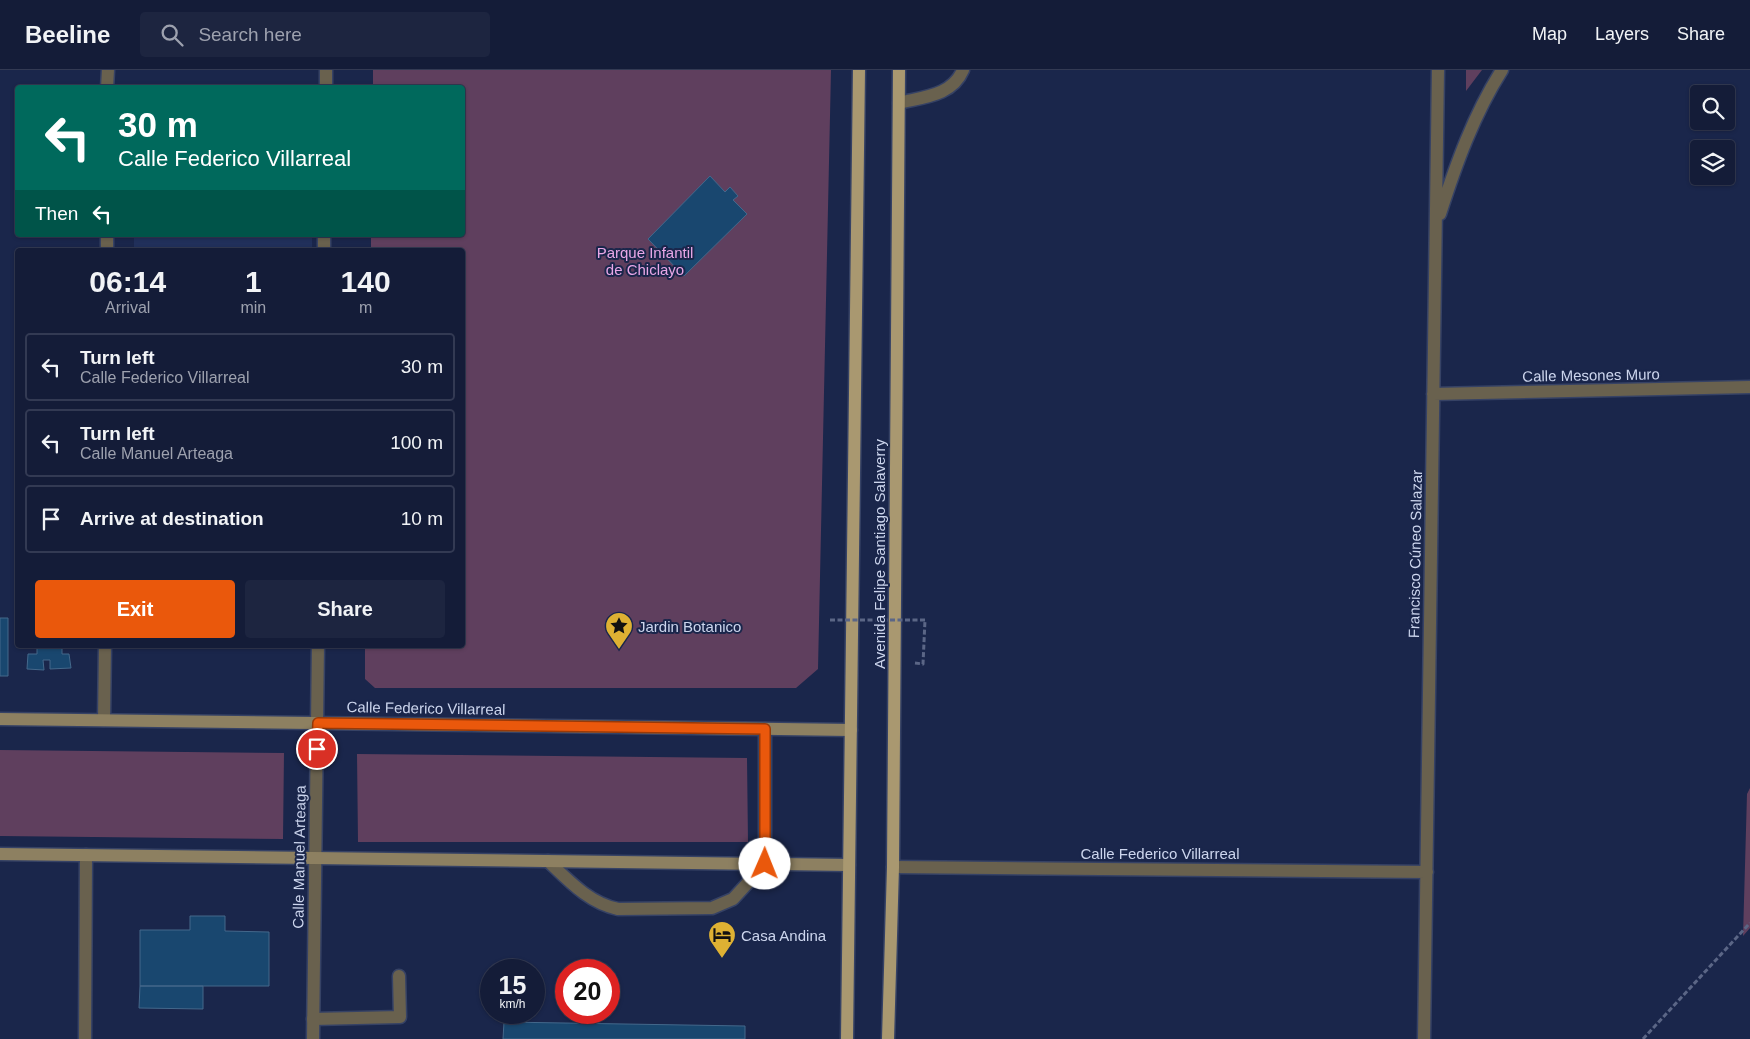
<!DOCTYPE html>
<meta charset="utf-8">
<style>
:root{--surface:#141c38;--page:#1d2540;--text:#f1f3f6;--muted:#9da1ae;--line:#333a53;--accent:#ea580c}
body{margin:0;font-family:Arial,sans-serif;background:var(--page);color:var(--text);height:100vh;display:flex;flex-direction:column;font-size:19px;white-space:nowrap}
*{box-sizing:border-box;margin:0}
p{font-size:16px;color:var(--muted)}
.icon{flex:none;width:28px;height:28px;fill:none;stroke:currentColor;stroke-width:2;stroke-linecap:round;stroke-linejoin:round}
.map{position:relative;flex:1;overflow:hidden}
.drawer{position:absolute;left:15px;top:178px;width:450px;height:400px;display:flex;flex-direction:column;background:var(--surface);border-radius:5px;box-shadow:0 1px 4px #0004,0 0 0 1px var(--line)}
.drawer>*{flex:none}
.hud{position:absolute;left:15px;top:15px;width:450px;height:152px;border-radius:5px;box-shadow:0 1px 4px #0004,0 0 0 1px var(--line);background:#00695c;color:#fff;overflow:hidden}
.tools{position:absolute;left:1690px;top:15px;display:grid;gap:10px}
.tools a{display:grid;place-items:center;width:45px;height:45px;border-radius:5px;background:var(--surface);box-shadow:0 1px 4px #0004,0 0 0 1px var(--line);font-size:25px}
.speed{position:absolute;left:480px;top:889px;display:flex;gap:10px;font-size:25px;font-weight:700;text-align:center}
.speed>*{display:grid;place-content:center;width:65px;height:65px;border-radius:50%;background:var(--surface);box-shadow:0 1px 4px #0004,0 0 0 1px var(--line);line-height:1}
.speed small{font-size:12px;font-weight:400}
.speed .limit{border:8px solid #d22;background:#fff;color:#111}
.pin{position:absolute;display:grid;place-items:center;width:42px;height:42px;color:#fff;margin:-21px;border:2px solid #fff;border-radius:50%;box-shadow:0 1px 5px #0007}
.me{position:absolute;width:55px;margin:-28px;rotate:1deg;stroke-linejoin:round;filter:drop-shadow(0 0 4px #0008)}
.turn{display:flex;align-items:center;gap:18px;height:105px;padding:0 20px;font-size:22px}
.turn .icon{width:65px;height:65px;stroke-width:2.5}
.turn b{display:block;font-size:35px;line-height:42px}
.then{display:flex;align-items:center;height:48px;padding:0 20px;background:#0003;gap:10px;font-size:19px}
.eta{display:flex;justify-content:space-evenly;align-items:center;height:85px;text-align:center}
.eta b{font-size:30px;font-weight:800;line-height:35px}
.action{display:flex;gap:10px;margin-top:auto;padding:10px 20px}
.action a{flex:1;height:58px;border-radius:5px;background:var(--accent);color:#fff;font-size:20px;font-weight:800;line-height:58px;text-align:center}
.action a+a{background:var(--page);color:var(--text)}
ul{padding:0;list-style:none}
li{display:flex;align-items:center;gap:15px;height:68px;margin:0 10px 8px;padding:0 10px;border:2px solid var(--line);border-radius:5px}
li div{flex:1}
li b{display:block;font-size:19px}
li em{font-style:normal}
header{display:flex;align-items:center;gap:30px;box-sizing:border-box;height:70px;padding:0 25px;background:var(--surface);border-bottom:1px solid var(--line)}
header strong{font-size:24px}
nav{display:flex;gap:28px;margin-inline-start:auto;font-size:18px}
.search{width:350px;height:45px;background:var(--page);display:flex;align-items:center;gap:12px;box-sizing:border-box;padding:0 18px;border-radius:5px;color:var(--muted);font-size:19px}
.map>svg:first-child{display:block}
.built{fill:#21305b}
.green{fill:#5f3f5e}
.building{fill:#19476f;stroke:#44688b}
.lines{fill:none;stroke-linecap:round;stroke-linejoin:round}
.lane-casing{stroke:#364265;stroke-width:15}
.street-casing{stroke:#364265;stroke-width:15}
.secondary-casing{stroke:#364265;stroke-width:15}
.primary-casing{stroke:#364265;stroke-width:15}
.path{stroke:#5b6686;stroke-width:3;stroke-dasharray:5 2.5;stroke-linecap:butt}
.lane{stroke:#69614e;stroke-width:12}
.street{stroke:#69614e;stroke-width:12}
.secondary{stroke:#8d8061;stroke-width:12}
.primary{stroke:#a99870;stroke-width:12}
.path-bridge{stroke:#5b6686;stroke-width:3;stroke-dasharray:5 2.5;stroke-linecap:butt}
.route-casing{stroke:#983908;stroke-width:12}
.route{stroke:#ea580c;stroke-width:9}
.labels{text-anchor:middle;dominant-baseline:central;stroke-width:4;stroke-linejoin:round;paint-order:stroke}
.park-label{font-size:15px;fill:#e9a7e7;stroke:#1a264b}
.street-label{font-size:15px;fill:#ccd5ed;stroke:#1a264b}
.poi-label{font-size:15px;fill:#ccd5ed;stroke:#1a264b;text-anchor:start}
</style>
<header>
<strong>Beeline</strong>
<div class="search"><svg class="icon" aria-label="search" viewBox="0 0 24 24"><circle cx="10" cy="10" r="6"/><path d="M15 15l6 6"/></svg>Search here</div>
<nav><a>Map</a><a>Layers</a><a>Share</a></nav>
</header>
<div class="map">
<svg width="1750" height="969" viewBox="0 0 1750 969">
<rect width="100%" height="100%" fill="#1a264b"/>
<!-- built -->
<path class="built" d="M134 165H312V180H134Z"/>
<!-- green -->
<path class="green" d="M373 0H831L818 599 796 618H375L365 609V575H462V180H371V165H462V18L373 17Z
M1466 0H1482L1466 21Z
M0 680 284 683 283 769 0 766Z
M357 684 747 688 748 772H358Z
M1750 718V858L1743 866 1747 724Z"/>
<!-- building -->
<path class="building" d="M710 106 725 122 730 117 738 126 733 130 747 144 684 206 648 169Z
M0 548H8V606H0Z
M26 575H62V584H69L71 598 50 599V590H43L44 600 27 599 28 584H37V577H26Z
M190 846H225V861L269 862V916H140V860H190Z
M140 916H203V939L139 938Z
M504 952 745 956V969H503Z"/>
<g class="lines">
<defs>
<path id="lane" d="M899 33C923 27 952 26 963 0
M548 791C569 811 589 833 618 839L712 838 733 829 765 794V659
M313 949 400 947 399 906"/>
<path id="street" d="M107 18 108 0
M326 18V0
M1440 144C1456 94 1474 44 1502 0
M107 180V165
M324 180V165
M1433 324 1750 317
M104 650 105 575
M893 797 1427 802
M85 969 86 785
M313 969 318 575
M1424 969 1438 0"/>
<path id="secondary" d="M0 649 851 660
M0 784 849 795"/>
<path id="primary" d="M847 969 859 0
M888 969 893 797 899 0"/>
</defs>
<!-- lane casing -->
<use href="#lane" class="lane-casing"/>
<!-- street casing -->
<use href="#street" class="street-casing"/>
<!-- secondary casing -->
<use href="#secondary" class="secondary-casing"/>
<!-- primary casing -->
<use href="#primary" class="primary-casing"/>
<!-- path -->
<path class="path" d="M915 593 923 594 925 550
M1643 969 1750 853"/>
<!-- lane -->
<use href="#lane" class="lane"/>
<!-- street -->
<use href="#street" class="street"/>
<!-- secondary -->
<use href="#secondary" class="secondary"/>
<!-- primary -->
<use href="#primary" class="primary"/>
<!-- path-bridge -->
<path class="path-bridge" d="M830 550H925"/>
</g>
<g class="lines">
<defs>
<path id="route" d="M317 679 318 653 765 659V794"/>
</defs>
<!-- route casing -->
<use href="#route" class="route-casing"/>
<!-- route -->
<use href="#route" class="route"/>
</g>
<!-- icons -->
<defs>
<symbol id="sight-pin" viewBox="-11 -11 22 30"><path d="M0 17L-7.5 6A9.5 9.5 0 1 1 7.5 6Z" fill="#deb133" stroke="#1a264b"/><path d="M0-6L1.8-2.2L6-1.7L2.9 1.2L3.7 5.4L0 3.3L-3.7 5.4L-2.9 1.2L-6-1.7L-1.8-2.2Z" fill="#111"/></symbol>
<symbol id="hotel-pin" viewBox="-11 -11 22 30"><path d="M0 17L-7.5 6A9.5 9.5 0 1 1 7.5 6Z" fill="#deb133" stroke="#1a264b"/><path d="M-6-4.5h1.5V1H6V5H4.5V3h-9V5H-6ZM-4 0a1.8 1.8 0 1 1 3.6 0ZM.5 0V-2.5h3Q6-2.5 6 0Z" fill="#111"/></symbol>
</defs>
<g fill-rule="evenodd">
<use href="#sight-pin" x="603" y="540" width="32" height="43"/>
<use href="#hotel-pin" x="706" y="849" width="32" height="43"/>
</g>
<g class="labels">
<!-- park labels -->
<g class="park-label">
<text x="645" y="182">Parque Infantil<tspan x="645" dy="17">de Chiclayo</tspan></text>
</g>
<!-- street labels -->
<g class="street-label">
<text transform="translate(1591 305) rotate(-1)">Calle Mesones Muro</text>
<text transform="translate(879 484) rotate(-90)">Avenida Felipe Santiago Salaverry</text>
<text transform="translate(1415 484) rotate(-89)">Francisco Cúneo Salazar</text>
<text transform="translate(426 638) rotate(1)">Calle Federico Villarreal</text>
<text x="1160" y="783">Calle Federico Villarreal</text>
<text transform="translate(299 787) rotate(-89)">Calle Manuel Arteaga</text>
</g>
<!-- poi labels -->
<g class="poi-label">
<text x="638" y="556">Jardin Botanico</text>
<text x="741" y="865">Casa Andina</text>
</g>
</g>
</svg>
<div class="tools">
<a><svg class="icon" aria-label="search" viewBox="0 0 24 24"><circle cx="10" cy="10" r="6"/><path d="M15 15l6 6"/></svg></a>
<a><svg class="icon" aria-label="layers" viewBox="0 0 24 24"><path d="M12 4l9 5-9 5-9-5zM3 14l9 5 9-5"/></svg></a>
</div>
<div class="speed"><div>15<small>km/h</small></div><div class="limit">20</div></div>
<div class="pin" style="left:317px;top:679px;background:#d93025"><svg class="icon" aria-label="arrive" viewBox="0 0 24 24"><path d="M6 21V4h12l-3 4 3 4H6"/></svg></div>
<svg class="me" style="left:765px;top:794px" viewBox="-20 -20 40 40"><circle r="19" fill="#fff"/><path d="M0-13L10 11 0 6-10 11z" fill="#ea580c"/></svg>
<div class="hud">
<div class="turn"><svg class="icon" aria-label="left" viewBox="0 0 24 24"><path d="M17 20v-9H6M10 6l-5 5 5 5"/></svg><div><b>30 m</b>Calle Federico Villarreal</div></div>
<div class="then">Then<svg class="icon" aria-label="left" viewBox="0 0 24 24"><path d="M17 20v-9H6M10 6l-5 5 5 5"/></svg></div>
</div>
<section class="drawer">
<div class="eta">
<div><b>06:14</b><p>Arrival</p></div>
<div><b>1</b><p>min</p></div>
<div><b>140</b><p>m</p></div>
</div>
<ul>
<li><svg class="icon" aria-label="left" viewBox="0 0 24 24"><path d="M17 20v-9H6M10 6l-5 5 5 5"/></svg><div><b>Turn left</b><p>Calle Federico Villarreal</p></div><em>30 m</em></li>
<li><svg class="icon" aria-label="left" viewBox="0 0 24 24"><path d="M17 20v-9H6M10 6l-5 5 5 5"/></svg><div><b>Turn left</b><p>Calle Manuel Arteaga</p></div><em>100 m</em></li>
<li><svg class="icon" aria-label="arrive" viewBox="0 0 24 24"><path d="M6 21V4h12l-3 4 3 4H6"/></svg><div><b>Arrive at destination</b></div><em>10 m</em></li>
</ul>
<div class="action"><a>Exit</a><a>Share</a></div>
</section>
</div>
